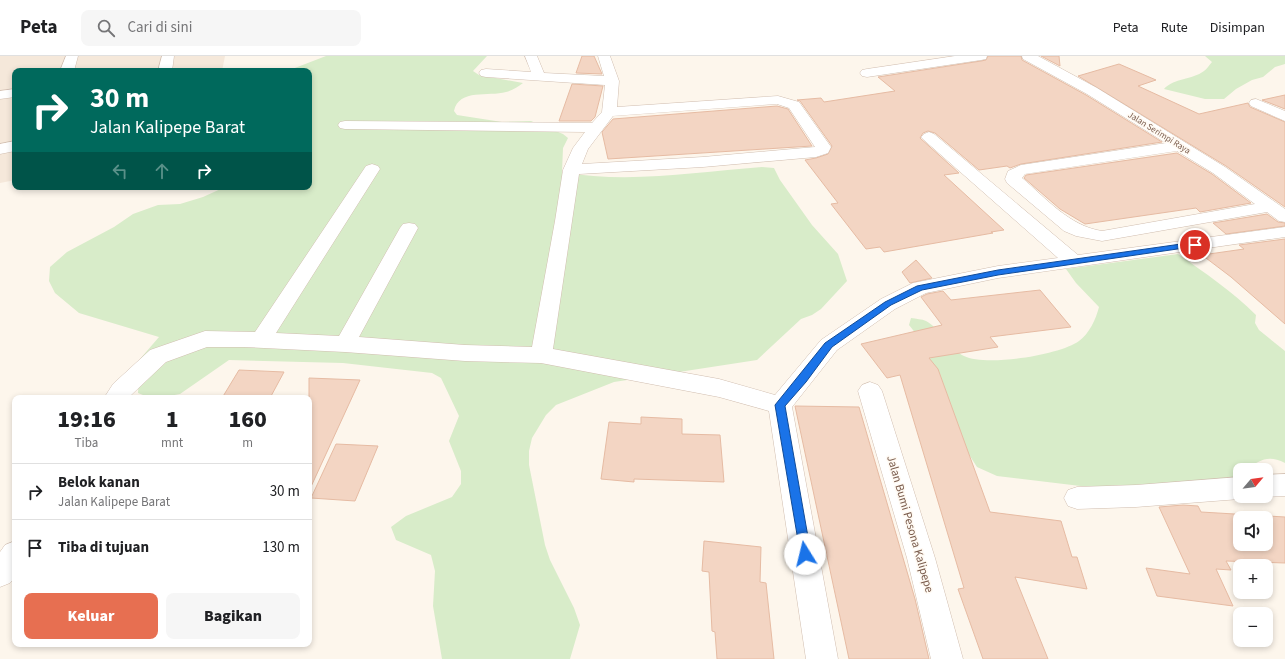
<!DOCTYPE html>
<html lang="id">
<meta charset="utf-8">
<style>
:root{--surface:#fff;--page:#f6f6f6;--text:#202124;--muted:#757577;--line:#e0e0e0;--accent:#e76f51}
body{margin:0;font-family:"Source Sans 3",sans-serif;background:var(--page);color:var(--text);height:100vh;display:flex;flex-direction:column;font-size:15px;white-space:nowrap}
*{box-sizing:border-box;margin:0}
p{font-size:13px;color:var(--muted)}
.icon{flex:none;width:22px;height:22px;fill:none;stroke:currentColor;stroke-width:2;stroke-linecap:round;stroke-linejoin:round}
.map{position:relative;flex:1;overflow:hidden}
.side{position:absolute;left:12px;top:339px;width:300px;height:252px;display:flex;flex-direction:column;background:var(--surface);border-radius:8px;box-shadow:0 2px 6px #0003}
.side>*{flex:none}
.top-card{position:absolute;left:12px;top:12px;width:300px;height:122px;border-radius:8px;box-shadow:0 2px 6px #0003;background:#00695c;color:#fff;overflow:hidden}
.needle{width:26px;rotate:61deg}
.buttons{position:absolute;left:1233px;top:407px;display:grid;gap:8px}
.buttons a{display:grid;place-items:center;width:40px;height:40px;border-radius:8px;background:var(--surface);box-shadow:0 2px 6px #0003;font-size:20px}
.pin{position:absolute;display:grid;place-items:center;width:34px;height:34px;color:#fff;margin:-17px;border:2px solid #fff;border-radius:50%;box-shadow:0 1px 4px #0007}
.me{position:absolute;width:44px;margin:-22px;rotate:351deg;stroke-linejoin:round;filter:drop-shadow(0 0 3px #0008)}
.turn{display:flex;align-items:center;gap:14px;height:84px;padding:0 12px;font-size:18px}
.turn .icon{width:52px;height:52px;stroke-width:2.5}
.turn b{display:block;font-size:28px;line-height:34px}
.lanes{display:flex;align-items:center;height:38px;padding:0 12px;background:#0003;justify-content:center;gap:20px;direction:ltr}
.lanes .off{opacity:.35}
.eta{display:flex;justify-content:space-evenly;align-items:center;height:68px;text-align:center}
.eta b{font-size:24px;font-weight:800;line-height:28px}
.primary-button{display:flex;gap:8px;margin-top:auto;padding:8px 12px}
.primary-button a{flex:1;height:46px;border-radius:8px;background:var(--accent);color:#fff;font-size:16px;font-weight:800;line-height:46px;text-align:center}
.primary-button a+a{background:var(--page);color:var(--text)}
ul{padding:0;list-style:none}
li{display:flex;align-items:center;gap:12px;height:56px;padding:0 12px;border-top:1px solid var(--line)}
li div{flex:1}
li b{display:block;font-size:15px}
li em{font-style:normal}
header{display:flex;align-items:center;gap:24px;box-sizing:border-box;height:56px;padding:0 20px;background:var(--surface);border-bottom:1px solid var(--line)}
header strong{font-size:19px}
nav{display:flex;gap:22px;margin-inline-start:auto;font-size:14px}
.search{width:280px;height:36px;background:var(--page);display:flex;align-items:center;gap:10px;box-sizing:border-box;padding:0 14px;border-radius:8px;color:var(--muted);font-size:15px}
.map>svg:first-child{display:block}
.residential{fill:#f5e8da}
.green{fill:#d8ecc9}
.building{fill:#f3d5c3;stroke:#e6bba3;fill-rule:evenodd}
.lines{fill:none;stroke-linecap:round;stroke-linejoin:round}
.street-casing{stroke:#d1beb0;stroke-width:1}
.street{fill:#fff;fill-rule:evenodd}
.route{fill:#1a73e8;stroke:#114b97}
.labels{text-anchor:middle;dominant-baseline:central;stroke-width:3;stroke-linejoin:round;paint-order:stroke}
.far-street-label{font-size:9px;fill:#7a5c4d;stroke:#fffaf3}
.near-street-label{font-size:12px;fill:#7a5c4d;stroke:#fffaf3}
</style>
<header>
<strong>Peta</strong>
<div class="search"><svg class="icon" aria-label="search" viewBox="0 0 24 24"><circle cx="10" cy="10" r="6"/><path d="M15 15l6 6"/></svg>Cari di sini</div>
<nav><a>Peta</a><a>Rute</a><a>Disimpan</a></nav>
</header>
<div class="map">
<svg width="1285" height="603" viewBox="0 0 1285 603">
<rect width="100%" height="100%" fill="#fdf6ec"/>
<!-- residential -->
<path class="residential" d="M0 0H225L222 15H15V124L0 127Z"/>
<!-- green -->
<path class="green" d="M326 0H487L473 15 479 19 523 27C518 31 513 34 506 36 489 41 459 32 454 55L457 59 502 66 531 65 563 78 568 82 563 92 562 116C629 128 695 116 762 111L774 112 780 124 812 169 838 198 847 225 821 253 812 259 801 263 757 304 614 326 556 349 546 359 532 382 529 395V409L545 489 550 504 574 552 580 569 570 603H442L433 550 435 515 431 499 396 484 391 471 406 460 452 441 461 428V415L449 385 459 360 441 322 432 317 343 307 229 304 180 338 164 341H148L138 337 140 303 159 281 79 257 55 237 49 225 50 211 67 196 114 171 133 158 158 149 180 148 203 141 225 131H309V15H287Z
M1205 0H1285V8L1275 11 1263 21 1252 24 1236 33 1224 43H1205L1164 33C1174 22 1192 24 1204 15 1207 13 1209 9 1212 6Z
M1178 198C1205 217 1232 235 1256 259L1255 267 1259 274 1285 295V407C1269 399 1260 403 1247 414H1240V434L1122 435 997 420 977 411 968 397 943 328 917 279 909 269 911 262C916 263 922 263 926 265 937 270 951 294 964 300 986 311 1060 299 1079 285 1089 278 1096 263 1099 251L1076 227 1066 213Z"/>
<!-- building -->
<path class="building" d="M582 0H594L602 18 576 17Z
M988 0H1021L1022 4 1086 39 1162 86 1021 108 1010 112 1007 110 979 114 935 77 928 75 923 77 920 82 959 117 944 119 1004 174 991 176 993 177 884 196 880 191 866 193 831 148 838 147 805 104 816 102 828 98 832 90 800 45 797 44 821 42 824 46 895 35 878 21 981 5 986 4Z
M1041 0H1059L1060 10Z
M1119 8 1156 24 1138 30 1199 58 1248 47 1250 51 1285 66V151L1226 110 1078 20Z
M572 28 603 30 595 61 591 65H559Z
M1285 39V53L1262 44Z
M777 50 788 53 812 90 608 103 602 76 613 63Z
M1177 97 1212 118 1251 147 1200 156 1196 152 1085 168 1060 153 1024 122 1026 119Z
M1267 158 1278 166 1285 167V170L1226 178 1213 167Z
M1285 183V268L1231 221 1202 199 1244 193 1239 189Z
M916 204 932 222 910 227 902 216Z
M1040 234 1071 271 990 281 998 291 929 302 938 313 990 456 1061 465 1072 501H1077L1087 533 1015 521 1048 603H983L958 533 964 532 900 319 887 322 861 288 942 269 921 241 927 238 943 235 951 244Z
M239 314 284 316 270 342H222Z
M309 322 360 324 309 435Z
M795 350 859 351 915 543 929 603H849Z
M641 361 682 363V378L720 379 724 426 634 423V426L601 423 609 366 641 368Z
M336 388 378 390 355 445 311 442Z
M1183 449 1198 450 1201 456 1285 461V507L1226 505 1231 514 1216 513 1233 550 1157 540 1146 512 1190 518 1159 451ZM1240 462H1266V488H1240Z
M704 485 761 491 760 526 766 527 774 603H717L715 576 712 575 709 516 702 515Z"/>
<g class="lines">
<defs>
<path id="street" d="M66 0H78L74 15H60Z
M162 0H174L172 15H158Z
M525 0H537L544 17 604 20 598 0H610L619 25 617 51 778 40 799 46 831 91 828 97 816 101 703 111 579 118 553 293 719 323 775 339 821 284 881 243 913 227 998 210 1058 202 924 84 921 81 924 78 929 76 934 78 1078 199 1285 171V181L998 222 926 237 895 253 837 294 792 351 838 603H806L769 355 719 341 541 307 465 305 345 296 244 291H207L166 306 128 342H104L113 328 150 294 205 275 255 276 366 110 372 108 378 110 380 113 276 277 339 280 400 172 403 168 409 167 415 168 418 172 359 281 465 289 532 291 555 165 563 114 573 92 585 76 345 73 340 72 338 69 340 66 345 65 592 67 602 56 605 29 486 21 481 20 479 17 481 14 486 13 531 16ZM777 48 789 52 815 91 703 101 582 108 588 93 613 60Z
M955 0H987L986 3 981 4 867 21 862 20 860 17 862 14 867 13Z
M1022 0H1038L1097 32 1225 111 1285 153V166L1279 165 1267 156 1102 185 1076 180 1064 175 1007 127 1005 123 1008 115 1021 109 1166 87 1087 38 1023 3ZM1177 95 1213 117 1255 148 1102 175C1069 170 1046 142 1022 122L1025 118Z
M15 33V41L0 43V35Z
M1256 43 1285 55V65L1251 50 1249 47 1251 44Z
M15 85V95L0 98V88Z
M870 326 878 329 882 335 935 502 963 603H931L907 502 858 335 862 329Z
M1285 418V440L1266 441 1263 440H1266V419Z
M1240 421V440H1249L1240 443 1136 451 1077 453 1068 450 1064 442 1068 434 1077 431 1136 429Z
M15 485V521L10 527 0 531V496L5 489Z"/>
</defs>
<!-- street casing -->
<use href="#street" class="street-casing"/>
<!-- street -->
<use href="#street" class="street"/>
</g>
<!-- route -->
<path class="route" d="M1195 186 1199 189 1198 190 998 219 922 234 891 249 832 291 806 326 785 350 811 498 809 502 805 504 801 502 775 349 825 287 885 246 917 230 998 214Z"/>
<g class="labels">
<!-- far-street labels -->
<g class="far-street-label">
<text transform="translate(1159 77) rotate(32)">Jalan Serimpi Raya</text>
</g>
<!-- near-street labels -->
<g class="near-street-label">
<text transform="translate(910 468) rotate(74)">Jalan Bumi Pesona Kalipepe</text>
</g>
</g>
</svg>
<div class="buttons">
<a><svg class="needle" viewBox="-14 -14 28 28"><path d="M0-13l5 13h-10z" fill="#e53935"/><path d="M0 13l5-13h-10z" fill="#757577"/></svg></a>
<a><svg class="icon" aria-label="sound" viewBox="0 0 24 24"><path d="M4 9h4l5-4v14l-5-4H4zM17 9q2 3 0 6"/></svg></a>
<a>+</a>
<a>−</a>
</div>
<div class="pin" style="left:1195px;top:189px;background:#d93025"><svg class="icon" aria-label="arrive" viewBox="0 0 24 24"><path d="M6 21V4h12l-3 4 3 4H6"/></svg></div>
<svg class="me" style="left:805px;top:498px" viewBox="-20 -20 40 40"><circle r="19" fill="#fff"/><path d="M0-13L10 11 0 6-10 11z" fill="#1a73e8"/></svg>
<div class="top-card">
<div class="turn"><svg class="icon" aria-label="right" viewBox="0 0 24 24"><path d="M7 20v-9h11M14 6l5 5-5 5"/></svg><div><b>30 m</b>Jalan Kalipepe Barat</div></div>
<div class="lanes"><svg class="icon off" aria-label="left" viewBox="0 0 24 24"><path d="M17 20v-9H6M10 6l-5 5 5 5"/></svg><svg class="icon off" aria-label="ahead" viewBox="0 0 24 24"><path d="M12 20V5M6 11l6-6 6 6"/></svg><svg class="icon" aria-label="right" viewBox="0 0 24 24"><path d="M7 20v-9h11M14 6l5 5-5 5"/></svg></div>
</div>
<section class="side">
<div class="eta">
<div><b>19:16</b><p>Tiba</p></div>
<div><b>1</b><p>mnt</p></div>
<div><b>160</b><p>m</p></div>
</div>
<ul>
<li><svg class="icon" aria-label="right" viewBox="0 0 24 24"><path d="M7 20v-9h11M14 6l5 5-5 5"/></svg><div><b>Belok kanan</b><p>Jalan Kalipepe Barat</p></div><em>30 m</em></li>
<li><svg class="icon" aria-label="arrive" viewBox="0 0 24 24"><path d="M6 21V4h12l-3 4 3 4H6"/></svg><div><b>Tiba di tujuan</b></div><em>130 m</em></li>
</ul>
<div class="primary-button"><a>Keluar</a><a>Bagikan</a></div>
</section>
</div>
